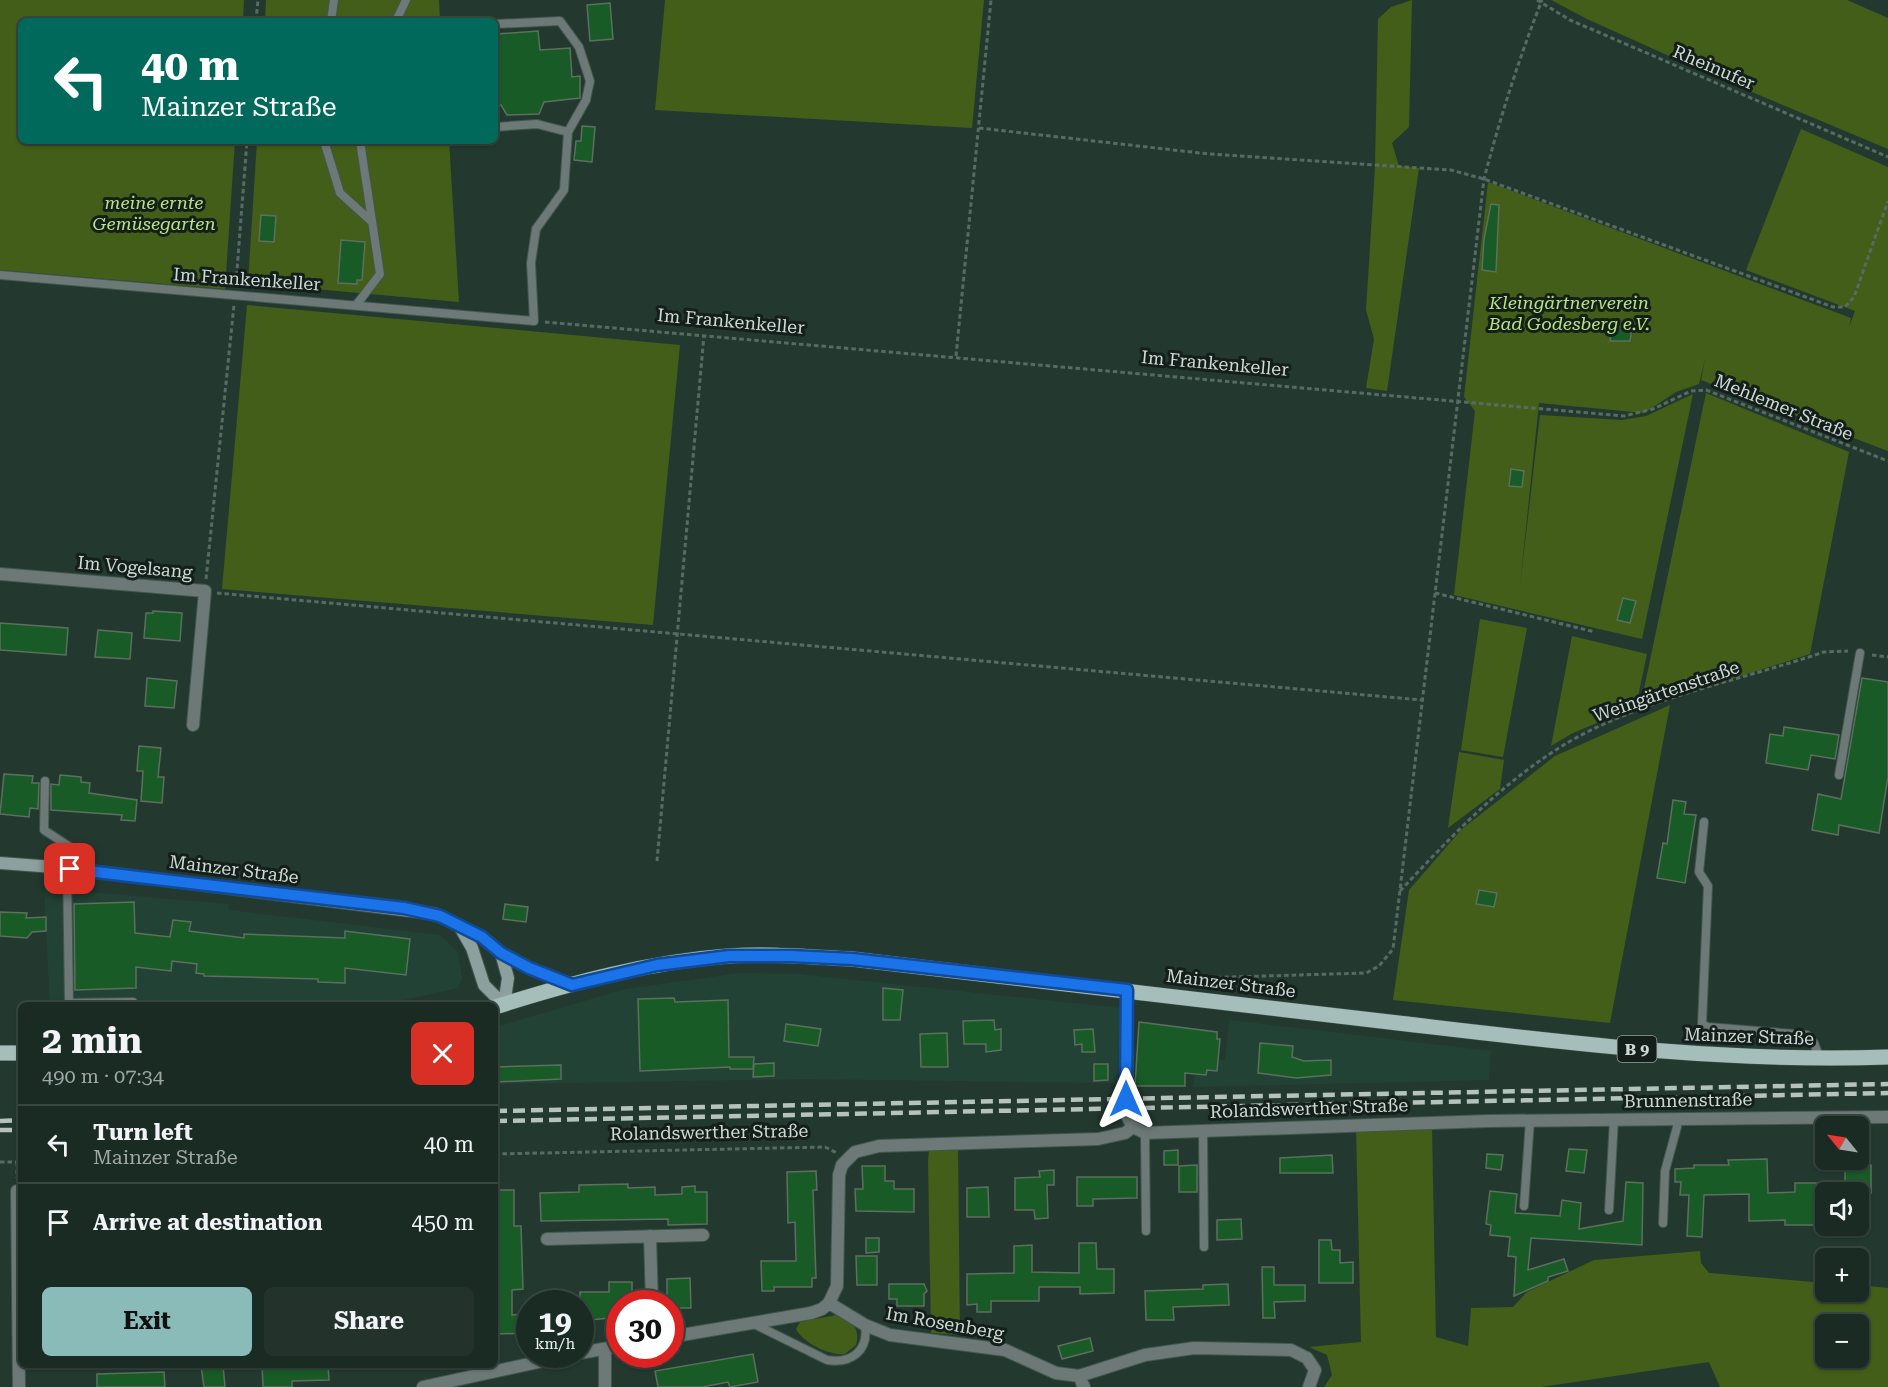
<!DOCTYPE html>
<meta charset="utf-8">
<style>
:root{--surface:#1a2b24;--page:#23332c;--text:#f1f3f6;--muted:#9fa7a6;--line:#384741;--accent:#8bbbb9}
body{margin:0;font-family:"Roboto Serif",serif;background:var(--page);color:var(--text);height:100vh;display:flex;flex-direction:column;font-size:22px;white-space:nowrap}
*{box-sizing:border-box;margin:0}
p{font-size:20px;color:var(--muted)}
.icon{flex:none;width:33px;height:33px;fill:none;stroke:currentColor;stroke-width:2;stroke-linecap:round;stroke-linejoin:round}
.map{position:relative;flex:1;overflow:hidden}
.panel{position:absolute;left:18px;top:1002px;width:480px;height:366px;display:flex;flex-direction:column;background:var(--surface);border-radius:9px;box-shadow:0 2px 4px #0004,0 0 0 2px var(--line)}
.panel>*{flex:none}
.guide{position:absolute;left:18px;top:18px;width:480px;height:126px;border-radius:9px;box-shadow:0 2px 4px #0004,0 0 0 2px var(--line);background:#00695c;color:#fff;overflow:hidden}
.needle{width:39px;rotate:300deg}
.buttons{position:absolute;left:1815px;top:1116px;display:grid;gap:12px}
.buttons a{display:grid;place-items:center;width:54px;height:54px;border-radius:9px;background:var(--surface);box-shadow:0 2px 4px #0004,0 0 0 2px var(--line);font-size:30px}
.speed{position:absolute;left:516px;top:1290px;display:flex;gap:12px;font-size:30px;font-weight:700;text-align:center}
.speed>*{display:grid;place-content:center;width:78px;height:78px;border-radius:50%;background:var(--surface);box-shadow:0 2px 4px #0004,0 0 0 2px var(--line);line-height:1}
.speed small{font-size:15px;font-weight:400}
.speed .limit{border:9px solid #d22;background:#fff;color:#111}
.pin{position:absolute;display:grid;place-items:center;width:51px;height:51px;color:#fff;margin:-26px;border-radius:12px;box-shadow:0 3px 9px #0006}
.me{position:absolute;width:66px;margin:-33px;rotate:0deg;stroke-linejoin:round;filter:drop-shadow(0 0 4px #0008)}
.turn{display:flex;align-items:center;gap:21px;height:126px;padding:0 24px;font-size:27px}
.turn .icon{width:78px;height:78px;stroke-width:2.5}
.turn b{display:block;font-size:42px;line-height:51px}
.round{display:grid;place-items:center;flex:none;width:63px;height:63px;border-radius:9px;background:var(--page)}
.overview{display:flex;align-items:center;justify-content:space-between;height:102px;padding:0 24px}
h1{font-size:36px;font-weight:700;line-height:45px}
.cta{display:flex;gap:12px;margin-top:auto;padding:12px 24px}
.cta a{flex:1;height:69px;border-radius:9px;background:var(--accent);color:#111;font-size:24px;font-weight:700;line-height:69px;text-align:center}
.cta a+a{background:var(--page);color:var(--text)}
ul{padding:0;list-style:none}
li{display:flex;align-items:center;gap:18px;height:78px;padding:0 24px;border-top:2px solid var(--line)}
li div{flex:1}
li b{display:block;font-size:22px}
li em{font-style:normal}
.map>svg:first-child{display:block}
.built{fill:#234236}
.green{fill:#435e18;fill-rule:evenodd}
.building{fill:#185b27;stroke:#5d6f5e;stroke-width:1.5}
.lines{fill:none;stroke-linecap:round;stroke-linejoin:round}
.lane-casing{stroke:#42564e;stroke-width:10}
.street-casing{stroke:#42564e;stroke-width:14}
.secondary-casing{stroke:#42564e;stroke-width:14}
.primary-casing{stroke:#42564e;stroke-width:16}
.path{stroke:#586b63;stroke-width:3;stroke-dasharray:4.5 3;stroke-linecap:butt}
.lane{stroke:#6d7977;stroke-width:8}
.street{stroke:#6d7977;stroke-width:12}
.secondary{stroke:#8ca09d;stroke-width:12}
.primary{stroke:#a5beba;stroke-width:15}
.rail{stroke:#b5c3bc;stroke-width:4.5;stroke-dasharray:12 6;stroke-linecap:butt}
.route-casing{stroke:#114b97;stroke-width:15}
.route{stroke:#1a73e8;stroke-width:10}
.labels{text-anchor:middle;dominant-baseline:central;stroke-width:6;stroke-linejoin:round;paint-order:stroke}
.shield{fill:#141e1a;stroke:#96a29c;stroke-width:1.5}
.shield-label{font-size:16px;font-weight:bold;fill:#cddad4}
.street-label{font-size:18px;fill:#cddad4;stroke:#141e1a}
.park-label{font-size:18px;font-style:italic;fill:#b8e480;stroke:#141e1a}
</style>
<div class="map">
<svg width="1888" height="1387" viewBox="0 0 1888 1387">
<rect width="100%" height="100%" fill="#233930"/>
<!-- built -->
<path class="built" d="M44 888 228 904 229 910 440 935 458 952 462 978 458 988 381 1005H50Z
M740 973 798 974 1120 1008 1118 1083 803 1079 495 1084V1027L626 989Z
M1229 1020 1491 1051 1489 1080 1193 1087 1197 1058 1225 1060Z"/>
<!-- green -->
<path class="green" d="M0 0H244L243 21H21V141H235L225 289 0 270Z
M266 0H439L440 21H265Z
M665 0H984L972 128 655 110Z
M1412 0 1409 127 1392 143 1399 166 1419 168 1387 391 1366 388 1374 339 1366 310 1375 167 1378 19 1391 7Z
M1551 0H1847L1888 18V149L1709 74 1587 19Z
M1801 129 1888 167V451L1701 380 1705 359 1699 384 1676 392 1644 413 1539 403 1520 585 1540 415 1622 420 1646 416 1693 394 1642 639 1454 595 1475 411 1464 397 1488 182 1851 318 1849 327 1855 311 1746 270Z
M257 141H449L459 302 248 283Z
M247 305 680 345 653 625 222 589Z
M1706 393 1849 452 1810 654 1640 708Z
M1480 619 1527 628 1503 757 1461 750Z
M1572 636 1647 654 1636 706 1571 734 1551 746Z
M1670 705 1610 1023 1393 1000 1409 890 1462 829 1555 756Z
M1459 752 1504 760 1500 789 1448 828Z
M1432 1127 1436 1337 1468 1346 1471 1308 1513 1307 1527 1292 1594 1260 1700 1251 1701 1263 1709 1273 1825 1283 1826 1292H1858L1859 1285 1888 1288V1387H1720L1709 1362 1541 1387H1324L1332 1375 1327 1355 1309 1347 1361 1342 1356 1129ZM1826 1324H1858V1358H1826Z
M958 1149 960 1335 931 1333 928 1161 929 1150Z
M836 1315C851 1318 861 1329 856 1345L845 1354C830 1356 803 1343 796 1329L800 1322Z"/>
<!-- building -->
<path class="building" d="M610 3 613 39 590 41 587 5Z
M538 31 540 50 570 48 572 77 580 76V98L544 102 539 114 507 115 501 105H495L496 34Z
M582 126 595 127 592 162 574 160 576 141H581Z
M1491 204 1499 205 1496 272 1482 270 1484 239Z
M261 215 276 216 274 242 259 241Z
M341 240 365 242 362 280H357V284L338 283Z
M1612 326 1632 328 1630 341H1610Z
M1511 469 1524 471 1522 487 1509 486Z
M1623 598 1636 601 1630 623 1617 620Z
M153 611 182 613 180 641 144 638 146 613H153Z
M0 623 68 628 66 655 0 650Z
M98 630 132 633 130 659 95 657Z
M147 678 177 681 174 708 145 706Z
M1862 678 1888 682V777L1879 833 1839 825 1838 835 1812 830 1818 794 1841 799Z
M1784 727 1839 735 1835 759 1811 755 1808 770 1766 763 1770 734 1783 736Z
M139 746 161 748 158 777H164L162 803 141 801 143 771H137Z
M4 774 33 776 32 783H39L38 809 30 808 29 817 0 814Z
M60 775 81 777V782L90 783 89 793 137 800 135 821 121 820 122 815 51 810V784L59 785Z
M1673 800 1686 802 1684 814 1696 815 1685 883 1657 878 1663 843 1667 844Z
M1479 890 1497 893 1494 907 1476 904Z
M134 902 135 933 170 937 173 920 191 922 189 931 244 938V934L345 938V931L410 939 406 975 345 968V983L318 982V979L204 976V974L196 973 197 964 172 961 171 971 136 967V988L75 990 74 904Z
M505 904 528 907 526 922 503 919Z
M0 912 27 913 26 918 46 917V931L32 932 27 938 0 936Z
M883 988 903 990 900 1020H883Z
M674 998 675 1002 728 1000 729 1057H754L753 1069H730V1067L640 1071 638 999Z
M994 1020 995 1030 1001 1029V1050L986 1052V1044H964L963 1021Z
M1139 1022 1217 1032V1039H1220L1217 1071 1207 1070 1206 1075 1185 1073V1086H1135Z
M786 1024 821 1029 818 1046 784 1041Z
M1093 1029 1095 1052H1082V1044L1075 1045 1074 1030Z
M947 1033 948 1067H921L920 1034Z
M1260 1043 1293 1046 1292 1057 1304 1061 1331 1060V1075L1296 1078 1258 1073Z
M774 1063V1076L753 1077 754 1064Z
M1094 1064H1108V1080L1094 1081Z
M561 1065V1079L495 1082V1067Z
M1569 1149 1587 1150 1584 1173 1566 1171Z
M1178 1150V1165H1164V1151Z
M1487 1154 1503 1155 1501 1170 1486 1168Z
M1332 1155 1333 1173H1280V1158Z
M1767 1159 1768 1193 1795 1192V1183H1817L1816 1225H1785V1220L1749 1221V1194L1704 1195 1702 1237 1687 1236 1689 1195H1680L1681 1182H1675V1169L1694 1168V1165H1729L1728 1160Z
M1845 1164 1871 1165V1193L1845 1192Z
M1197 1165V1192H1179V1166Z
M862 1166H885V1181H894V1189H914V1212L856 1211 855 1189H863Z
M1054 1170V1185H1047L1048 1218 1035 1219 1034 1210H1015V1178L1040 1177 1039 1171Z
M816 1171 817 1190H813L816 1278H812V1287H774V1291H762L761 1261H796L795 1222 788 1223 787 1172Z
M1077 1177H1137V1198L1093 1199V1206H1077Z
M1626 1182 1643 1183 1642 1245 1531 1238 1528 1270 1564 1259 1568 1271 1548 1277V1281L1514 1296 1516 1257 1508 1256 1510 1237 1490 1235 1491 1225 1486 1224 1490 1191 1517 1194 1515 1213 1560 1216 1562 1200 1581 1203 1579 1229 1623 1221Z
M628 1184V1188L655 1187V1195L682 1194V1187L695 1186V1192H707V1224L668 1225V1219L541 1221 540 1193 579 1192V1185Z
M988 1187 989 1217H967V1188Z
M495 1190H514V1226H521L523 1289 512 1290V1315L526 1314 527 1333 497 1334Z
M1241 1219 1242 1239 1217 1240V1220Z
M866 1238H879V1252L866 1253Z
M1319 1240H1331L1332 1250H1340V1263L1353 1262V1283H1319Z
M1079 1243H1096L1097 1269H1114V1293L1080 1294V1287H1039V1301H991V1312H977V1304L967 1305V1274L1014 1273V1246L1032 1245V1272L1079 1273Z
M856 1256H877V1285H857Z
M1262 1267H1274V1285H1305V1301L1274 1302 1275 1318H1263Z
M690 1278 691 1308H670V1304H667V1279Z
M609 1282H632V1304H620V1317L580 1321V1292H609Z
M889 1284H924L927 1291 924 1294V1306H897V1299H889Z
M1228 1284 1229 1305 1173 1307 1174 1320H1146L1145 1291 1203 1289V1285Z
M1090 1338 1093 1351 1062 1359 1058 1346Z
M753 1354 758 1382 730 1387 728 1382 702 1387H658L655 1371Z
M223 1365 225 1387H204L201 1366Z
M262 1365H328L329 1380 292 1381V1387H263Z
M164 1372 165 1387H97V1374Z"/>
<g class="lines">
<defs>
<path id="lane" d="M331 21 334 0
M396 21 406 0
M495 127 537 124 568 132
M324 141 340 193 371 221
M0 275 534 321 531 263 536 229 564 190 568 132 586 100 590 81 579 47 560 21 495 24
M357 304 380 274 360 141
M1839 775 1860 653
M45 781 44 830 70 847 78 870
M1704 822 1699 872 1708 886 1702 1024 1708 1027 1807 1035 1814 1043 1820 1059
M67 868 69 1003 133 1002
M1203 1130 1204 1247
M1145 1133 1146 1231
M1524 1206 1530 1120
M1609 1210 1614 1119
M1663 1223 1665 1171 1677 1127V1118
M752 1323 827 1360C851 1364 869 1351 865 1325"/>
<path id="street" d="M0 574 205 591 193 725
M1127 990V1116L1133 1127 1145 1133 1488 1121 1888 1117
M17 1191 19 1387
M650 1236 652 1304
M547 1239 703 1235
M829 1303 865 1325 890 1335 1005 1350 1056 1373 1079 1376 1145 1355 1194 1348 1291 1350 1307 1358 1315 1370 1309 1387
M670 1337 811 1313 822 1309 829 1303 837 1286 839 1175 842 1165 855 1152 879 1146 1098 1139 1125 1133 1133 1127
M605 1349V1387
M580 1353 620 1346
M1079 1376 1084 1387
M423 1387 575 1354"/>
<path id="secondary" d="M0 863 67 868 435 914 482 937 501 953 529 968 572 985
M460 927 472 948 484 985 504 1005
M501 953 508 978 504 1005"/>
<path id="primary" d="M495 1007C571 983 648 962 728 956 769 953 811 957 852 959 1034 980 1216 1001 1398 1023 1561 1042 1723 1063 1888 1057
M0 1053H21"/>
</defs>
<!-- lane casing -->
<use href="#lane" class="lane-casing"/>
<!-- street casing -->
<use href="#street" class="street-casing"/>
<!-- secondary casing -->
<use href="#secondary" class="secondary-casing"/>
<!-- primary casing -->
<use href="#primary" class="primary-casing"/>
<!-- path -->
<path class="path" d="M1537 0 1570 20 1888 157
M256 21 258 0
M979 128 1209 154 1451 170 1484 179 1833 307H1845L1854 297 1888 201
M236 283 247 141
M545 322 1624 416 1653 409 1691 391 1706 390 1888 461
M956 356 991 0
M206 579 234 305
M217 593 1422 700
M1435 593 1595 632
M1872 655 1888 657
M657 861 704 335
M1400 891C1450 838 1499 785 1562 746 1639 699 1739 681 1824 652L1848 651
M1188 983 1197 978 1366 973 1379 966 1393 949 1484 179C1500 118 1519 58 1542 0
M495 1154 825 1147 837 1153
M0 1162H21
M17 1162V1178"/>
<!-- lane -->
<use href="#lane" class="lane"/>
<!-- street -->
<use href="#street" class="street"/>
<!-- secondary -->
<use href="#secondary" class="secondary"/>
<!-- primary -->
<use href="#primary" class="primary"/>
<!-- rail -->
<path class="rail" d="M495 1111 1888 1084
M0 1121 21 1120
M495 1121 1888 1093
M0 1130H21"/>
</g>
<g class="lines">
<defs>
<path id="route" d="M70 869 404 908 440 916 482 937 501 953 529 968 572 985 657 965 729 956H791L852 959 1127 990 1126 1099"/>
</defs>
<!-- route casing -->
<use href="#route" class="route-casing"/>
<!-- route -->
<use href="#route" class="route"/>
</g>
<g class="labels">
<!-- shield labels -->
<rect class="shield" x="1617.5" y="1036" width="39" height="26" rx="4.5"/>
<g class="shield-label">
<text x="1637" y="1049">B 9</text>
</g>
<!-- street labels -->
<g class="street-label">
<text transform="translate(1714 67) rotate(23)">Rheinufer</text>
<text transform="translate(247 279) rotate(4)">Im Frankenkeller</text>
<text transform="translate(731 321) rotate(5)">Im Frankenkeller</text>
<text transform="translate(1215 363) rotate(5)">Im Frankenkeller</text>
<text transform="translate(1784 407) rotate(22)">Mehlemer Straße</text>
<text transform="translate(135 567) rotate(5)">Im Vogelsang</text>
<text transform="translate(1666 691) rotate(-19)">Weingärtenstraße</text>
<text transform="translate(234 869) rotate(7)">Mainzer Straße</text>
<text transform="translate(1231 983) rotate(7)">Mainzer Straße</text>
<text transform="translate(1749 1036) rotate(2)">Mainzer Straße</text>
<text transform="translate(1688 1100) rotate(-1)">Brunnenstraße</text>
<text transform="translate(1309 1108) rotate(-2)">Rolandswerther Straße</text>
<text transform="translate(709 1132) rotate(-1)">Rolandswerther Straße</text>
<text transform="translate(945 1323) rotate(10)">Im Rosenberg</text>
</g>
<!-- park labels -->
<g class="park-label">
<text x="154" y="202">meine ernte<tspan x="154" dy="21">Gemüsegarten</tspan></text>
<text x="1569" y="302">Kleingärtnerverein<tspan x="1569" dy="21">Bad Godesberg e.V.</tspan></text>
</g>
</g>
</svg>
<div class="buttons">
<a><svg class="needle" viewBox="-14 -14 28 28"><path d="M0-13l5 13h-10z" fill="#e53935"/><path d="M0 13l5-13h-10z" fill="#9fa7a6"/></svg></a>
<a><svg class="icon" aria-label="sound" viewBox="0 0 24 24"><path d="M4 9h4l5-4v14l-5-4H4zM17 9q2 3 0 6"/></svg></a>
<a>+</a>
<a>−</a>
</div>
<div class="speed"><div>19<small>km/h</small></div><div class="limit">30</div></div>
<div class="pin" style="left:70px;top:869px;background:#d93025"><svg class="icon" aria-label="arrive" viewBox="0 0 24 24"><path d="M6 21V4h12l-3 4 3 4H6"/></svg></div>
<svg class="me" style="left:1126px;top:1099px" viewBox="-20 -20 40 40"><path d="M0-17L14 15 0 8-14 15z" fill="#1a73e8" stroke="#fff" stroke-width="4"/></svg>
<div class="guide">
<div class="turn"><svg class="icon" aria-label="left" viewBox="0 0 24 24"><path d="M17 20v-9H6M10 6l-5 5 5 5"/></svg><div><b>40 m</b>Mainzer Straße</div></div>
</div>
<section class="panel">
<div class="overview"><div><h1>2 min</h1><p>490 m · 07:34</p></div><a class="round" style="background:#d93025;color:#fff"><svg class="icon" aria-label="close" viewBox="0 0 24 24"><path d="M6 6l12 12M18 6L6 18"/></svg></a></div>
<ul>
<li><svg class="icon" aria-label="left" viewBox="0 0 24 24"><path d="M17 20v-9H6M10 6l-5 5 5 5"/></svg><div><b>Turn left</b><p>Mainzer Straße</p></div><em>40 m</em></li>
<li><svg class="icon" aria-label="arrive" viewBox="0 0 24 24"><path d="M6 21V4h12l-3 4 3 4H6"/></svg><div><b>Arrive at destination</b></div><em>450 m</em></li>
</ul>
<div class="cta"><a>Exit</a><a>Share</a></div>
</section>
</div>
